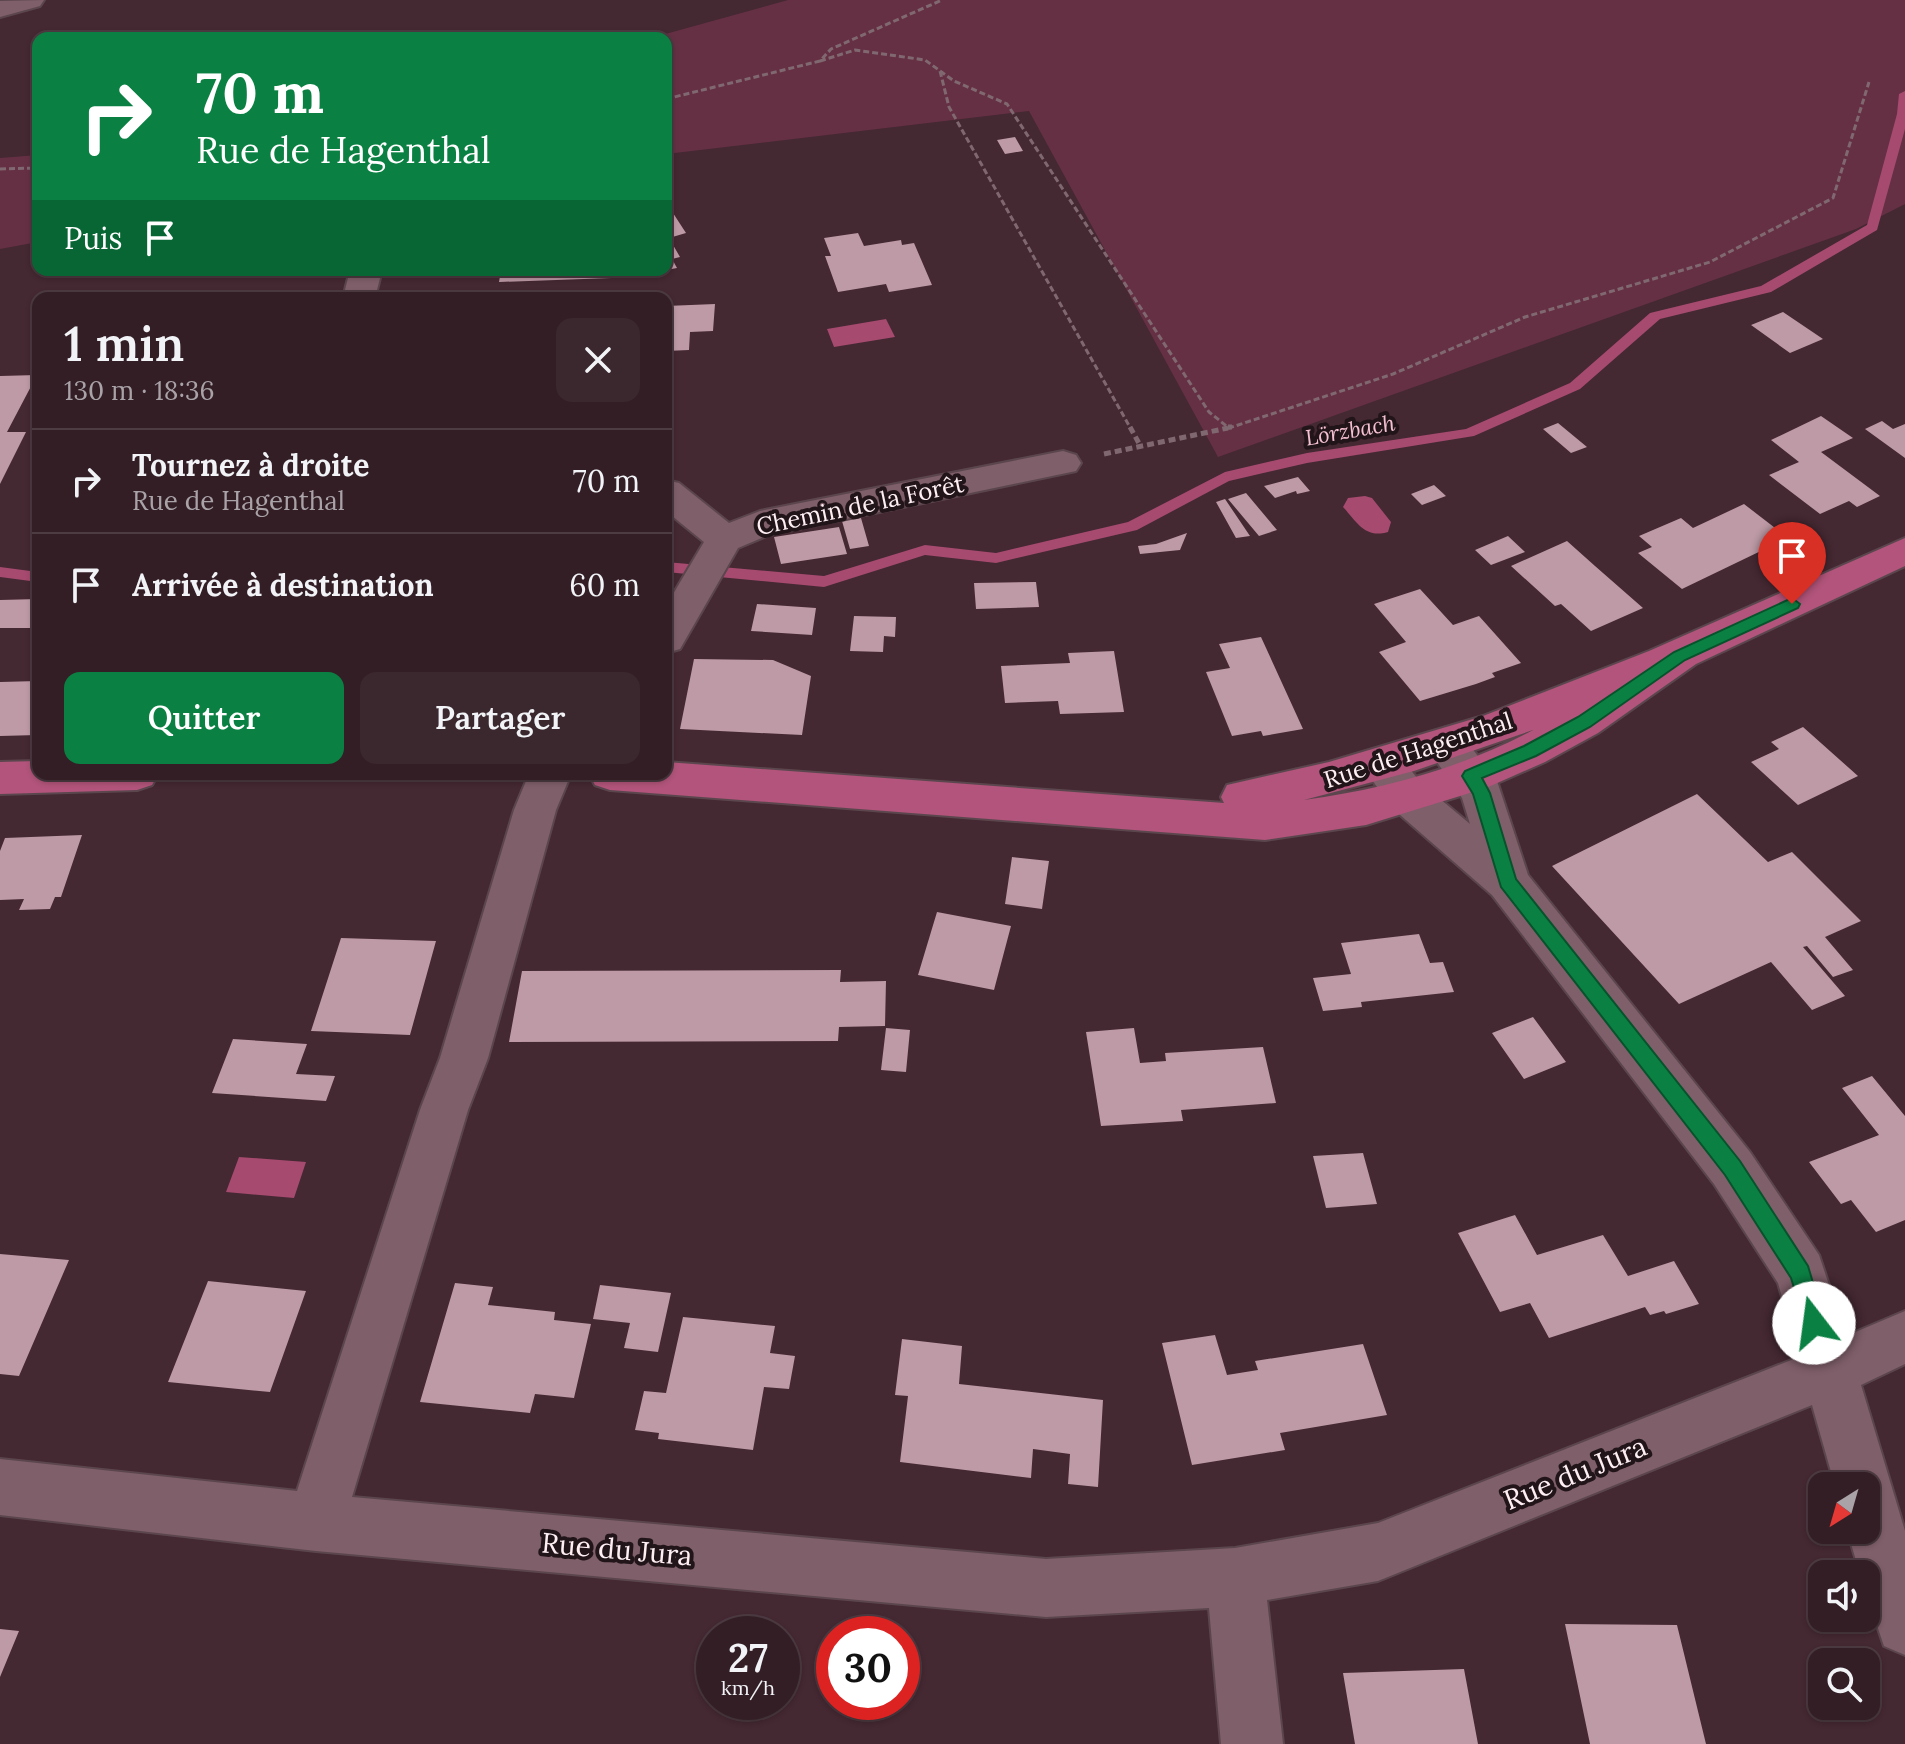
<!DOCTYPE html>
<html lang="fr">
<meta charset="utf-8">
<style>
:root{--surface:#331e26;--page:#3b272e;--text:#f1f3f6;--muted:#a9a2a7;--line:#4e3c43;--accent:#0b8043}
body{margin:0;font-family:Lora,serif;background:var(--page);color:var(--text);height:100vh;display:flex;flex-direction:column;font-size:30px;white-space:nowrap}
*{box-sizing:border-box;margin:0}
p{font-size:26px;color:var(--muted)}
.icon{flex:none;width:44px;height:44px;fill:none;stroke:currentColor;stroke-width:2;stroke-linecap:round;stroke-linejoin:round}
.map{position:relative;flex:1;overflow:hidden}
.panel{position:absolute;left:32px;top:292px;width:640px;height:488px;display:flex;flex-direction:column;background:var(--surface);border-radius:16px;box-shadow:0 2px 6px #0004,0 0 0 2px var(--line)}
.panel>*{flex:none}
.hud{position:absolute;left:32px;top:32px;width:640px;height:244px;border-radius:16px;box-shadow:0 2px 6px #0004,0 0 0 2px var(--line);background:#0b8043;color:#fff;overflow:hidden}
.needle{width:52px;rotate:217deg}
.fabs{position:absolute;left:1808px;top:1472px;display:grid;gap:16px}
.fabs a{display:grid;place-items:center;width:72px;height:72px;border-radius:16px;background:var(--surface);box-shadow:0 2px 6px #0004,0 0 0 2px var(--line);font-size:40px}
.speed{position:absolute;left:696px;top:1616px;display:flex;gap:16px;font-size:40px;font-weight:700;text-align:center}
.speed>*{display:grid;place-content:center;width:104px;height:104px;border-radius:50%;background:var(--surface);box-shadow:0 2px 6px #0004,0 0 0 2px var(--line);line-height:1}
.speed small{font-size:20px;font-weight:400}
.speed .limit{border:12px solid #d22;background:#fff;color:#111}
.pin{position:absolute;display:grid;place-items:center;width:68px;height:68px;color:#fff;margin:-82px -34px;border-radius:50% 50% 50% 0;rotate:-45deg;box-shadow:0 0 8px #0007}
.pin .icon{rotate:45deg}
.me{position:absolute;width:88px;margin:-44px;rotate:345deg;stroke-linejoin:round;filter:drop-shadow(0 0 6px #0008)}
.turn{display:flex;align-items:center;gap:28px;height:168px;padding:0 32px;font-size:36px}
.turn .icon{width:104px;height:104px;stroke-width:2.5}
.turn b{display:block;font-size:56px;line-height:68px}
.then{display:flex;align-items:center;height:76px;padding:0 32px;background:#0003;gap:16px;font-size:30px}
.round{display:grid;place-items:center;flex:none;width:84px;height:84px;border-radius:16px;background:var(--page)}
.head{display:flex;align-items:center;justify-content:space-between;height:136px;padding:0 32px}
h1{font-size:48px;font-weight:600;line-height:60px}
.action{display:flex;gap:16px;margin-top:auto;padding:16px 32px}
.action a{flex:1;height:92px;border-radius:16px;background:var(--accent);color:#fff;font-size:32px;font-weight:600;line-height:92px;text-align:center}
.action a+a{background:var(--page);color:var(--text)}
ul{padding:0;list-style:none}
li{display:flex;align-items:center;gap:24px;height:104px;padding:0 32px;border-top:2px solid var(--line)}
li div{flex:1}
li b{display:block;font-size:30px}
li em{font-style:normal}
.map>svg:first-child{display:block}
.green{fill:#653044}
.water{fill:#a64a6f}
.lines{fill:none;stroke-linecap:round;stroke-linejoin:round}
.stream{fill:#a64a6f;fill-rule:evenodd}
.building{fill:#bd9aa5}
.minor-casing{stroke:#5c464e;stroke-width:4}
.major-casing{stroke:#5c464e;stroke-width:4}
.path-far1{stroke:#806870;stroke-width:3;stroke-dasharray:6 3;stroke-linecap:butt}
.path{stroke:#806870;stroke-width:5;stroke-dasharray:7 4;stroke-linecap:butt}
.minor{fill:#7f5f6a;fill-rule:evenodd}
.major{fill:#b2547b;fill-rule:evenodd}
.route{fill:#0b8043;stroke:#07532c;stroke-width:2}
.labels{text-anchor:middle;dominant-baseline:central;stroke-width:8;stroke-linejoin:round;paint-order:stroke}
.far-water-label{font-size:22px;font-style:italic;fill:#f5c1d2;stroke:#22151a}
.street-label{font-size:24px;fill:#feeff3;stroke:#22151a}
.near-street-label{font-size:28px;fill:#feeff3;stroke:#22151a}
</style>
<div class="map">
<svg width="1905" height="1744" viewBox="0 0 1905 1744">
<rect width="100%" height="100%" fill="#442832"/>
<!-- green -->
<path class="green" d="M788 0H1905V204L1856 229 1218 457 1029 111 666 154V38H651Z
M38 155V242L0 249V158Z"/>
<!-- water -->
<path class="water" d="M886 319 895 337 834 347 827 329Z
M1365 496 1372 498 1391 522 1388 532C1365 539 1357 522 1343 507L1348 498Z
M239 1157 306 1162 294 1198 226 1192Z"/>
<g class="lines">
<!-- stream -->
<path class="stream" d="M1905 91V129L1877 230 1771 292 1660 319 1580 389 1474 436 1307 463 1229 481 1137 530 996 563 925 555 824 587 666 572V562L824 576 925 545 996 553 1128 522 1225 472 1307 453 1466 429 1570 383 1650 313 1761 286 1867 225 1897 114 1899 94Z
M0 567 38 572V582L0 577Z"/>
</g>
<!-- building -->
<path class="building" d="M1015 137 1023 151 1005 154 997 140Z
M673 213 686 233 669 238 680 257 672 259 677 268 666 270V215Z
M858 233 864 246 901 240 902 245 914 243 932 285 889 292 886 284 838 292 825 256H831L824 238Z
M501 270H663V271L639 277 499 282Z
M715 304 713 331 690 332 689 350 666 351V306Z
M1783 312 1823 339 1790 353 1751 325Z
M37 375 7 432H26L0 484V376Z
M1821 416 1853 438 1821 452 1880 496 1857 507 1849 501 1820 514 1769 475 1799 462 1771 440Z
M1882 421 1893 429 1905 424V458L1865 429Z
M1558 423 1587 447 1571 453 1543 429Z
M1298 477 1310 491 1297 494 1296 491 1275 498 1264 486Z
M1434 485 1446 496 1422 505 1411 494Z
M1246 493 1277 530 1259 536 1228 499Z
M1225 499 1250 536 1236 538 1216 502Z
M1744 504 1788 538 1682 589 1638 553 1652 547 1639 536 1681 518 1693 528Z
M861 518 869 546 850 549 842 521Z
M839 527 847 554 781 564 774 537Z
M1187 533 1180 550 1140 554 1138 546 1156 544Z
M1508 536 1525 552 1491 565 1475 550Z
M1567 541 1595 566 1643 608 1591 631 1561 604 1555 606 1511 566Z
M1036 582 1039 607 976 609 974 583Z
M1420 589 1453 625 1479 616 1521 663 1492 673 1495 677 1476 684 1420 701 1379 652 1406 642 1374 604Z
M38 599V613L31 628H0V600Z
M757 604 816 608 812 635 751 631Z
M854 616 896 617 895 637 884 636 883 652 850 651Z
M1261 637 1303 729 1263 736 1261 731 1232 736 1206 672 1230 668 1219 644Z
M1114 651 1124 712 1060 714 1058 701 1005 703 1001 666 1070 663 1068 653Z
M694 659 773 660 811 676 802 735 680 729Z
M38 681 31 706 38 705V735L0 736V682Z
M1803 727 1858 776 1798 805 1751 762 1779 749 1771 742Z
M1697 794 1768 862 1792 852 1861 921 1825 937 1853 970 1833 977 1807 946 1803 947 1845 996 1812 1010 1771 962 1679 1004 1552 866Z
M82 835 61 897H55L50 909 19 910 24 899 0 900V851L5 838Z
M1012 857 1049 861 1042 909 1005 904Z
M937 912 1011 926 994 990 918 975Z
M1419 934 1430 963 1443 962 1454 992 1361 1002 1362 1007 1323 1011 1313 978 1351 974 1341 943Z
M341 938 436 941 410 1035 311 1031Z
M841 970 840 982 886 981 885 1026 839 1027 838 1041 509 1042 522 971Z
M1533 1017 1566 1062 1524 1079 1492 1033Z
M886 1028 910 1030 906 1072 881 1070Z
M1134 1028 1140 1063 1166 1061 1165 1053 1263 1047 1276 1103 1181 1110 1183 1121 1101 1126 1086 1032Z
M233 1039 307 1044 296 1074 335 1076 326 1101 212 1093Z
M1872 1076 1905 1116V1220L1876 1232 1851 1200 1841 1204 1809 1162 1879 1135 1842 1088Z
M1363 1153 1377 1204 1326 1208 1313 1156Z
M1515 1215 1537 1255 1603 1235 1628 1276 1674 1261 1699 1304 1666 1314 1664 1311 1650 1315 1645 1307 1549 1338 1530 1303 1500 1312 1458 1233Z
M0 1254 69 1260 19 1376 0 1374Z
M208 1281 306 1291 270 1392 168 1382Z
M455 1283 493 1287 488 1305 555 1312 554 1320 591 1324 574 1398 535 1394 530 1413 420 1402Z
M600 1285 671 1293 658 1352 624 1348 630 1323 593 1319Z
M683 1317 775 1326 770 1353 795 1356 789 1389 764 1387 753 1450 658 1439 659 1433 635 1430 644 1391 666 1393Z
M1215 1335 1227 1375 1258 1370 1255 1361 1363 1344 1387 1415 1280 1433 1285 1450 1192 1465 1162 1343Z
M902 1339 962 1346 959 1384 1103 1400 1098 1487 1068 1484 1070 1454 1033 1449 1031 1478 900 1462 908 1396 895 1395Z
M1565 1624 1677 1625 1706 1744H1590Z
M0 1629 19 1631 0 1677Z
M1464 1669 1478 1744H1355L1343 1673Z"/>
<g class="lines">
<defs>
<path id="minor" d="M44 0 40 6 0 17V1Z
M350 270H382L375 298H343Z
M1063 451 1076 455 1081 463 1076 471 769 535 738 548 680 649 666 653V606L704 542 666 511V480L679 483 729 523 760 511Z
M1446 729 1461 734 1497 781 1528 875 1750 1152 1819 1255 1846 1336 1905 1311V1364L1861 1385 1905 1531V1655L1884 1646 1866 1593V1574H1860L1847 1530H1866V1486H1835L1812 1405 1378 1581 1267 1600 1283 1744H1221L1209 1608 1046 1617 316 1551 0 1515V1459L297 1491 420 1110 440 1058 514 810 529 774H571L556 810 488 1058 468 1110 352 1497 1046 1559 1235 1548 1378 1523 1799 1357 1778 1283 1714 1184 1492 895 1391 807 1361 764 1367 753 1382 748 1397 753 1421 783 1470 824 1462 798 1425 745 1431 734Z"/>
<path id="major" d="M1905 538V566L1696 664 1598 733 1545 762 1486 788 1366 825 1265 840 610 790 595 785 589 774H666V762L1224 803 1221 797 1227 785 1329 762 1483 716 1649 651ZM1533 730C1462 768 1384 789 1304 800L1414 771Z
M38 761V774H158L152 785 137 790 0 794V762Z"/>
</defs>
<!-- minor casing -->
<use href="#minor" class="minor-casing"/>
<!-- major casing -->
<use href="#major" class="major-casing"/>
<!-- path-far1 -->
<path class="path-far1" d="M820 61 855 50 925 60 954 81 1007 104 1209 412 1229 428 1393 374 1525 317 1710 262 1833 198 1869 82
M940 71 949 107 1131 429
M666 99 820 61 831 49 942 0
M0 169 38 168
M1223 429 1228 428"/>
<!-- path -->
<path class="path" d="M1130 427 1141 447
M1228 427H1232
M1104 454 1228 428"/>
<!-- minor -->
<use href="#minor" class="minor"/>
<!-- major -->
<use href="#major" class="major"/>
</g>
<!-- route -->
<path class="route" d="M1792 598 1800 604 1798 608 1685 660 1590 727 1536 756 1482 778 1490 793 1516 879 1740 1161 1808 1266 1825 1323 1822 1330 1814 1333 1807 1330 1791 1278 1725 1175 1501 887 1473 794 1462 776 1465 771 1524 746 1578 717 1674 652Z"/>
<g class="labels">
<!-- far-water labels -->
<g class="far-water-label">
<text transform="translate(1350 430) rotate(-10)">Lörzbach</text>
</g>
<!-- street labels -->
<g class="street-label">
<text transform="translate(860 505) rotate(-12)">Chemin de la Forêt</text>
<text transform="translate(1418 750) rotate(-18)">Rue de Hagenthal</text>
</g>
<!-- near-street labels -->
<g class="near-street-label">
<text transform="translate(1575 1473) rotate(-22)">Rue du Jura</text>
<text transform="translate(617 1549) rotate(5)">Rue du Jura</text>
</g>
</g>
</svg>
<div class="fabs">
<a><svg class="needle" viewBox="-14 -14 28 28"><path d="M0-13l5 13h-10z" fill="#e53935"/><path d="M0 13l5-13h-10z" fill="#a9a2a7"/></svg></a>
<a><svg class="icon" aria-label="sound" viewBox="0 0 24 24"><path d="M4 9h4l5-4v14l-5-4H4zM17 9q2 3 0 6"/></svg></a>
<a><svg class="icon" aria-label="search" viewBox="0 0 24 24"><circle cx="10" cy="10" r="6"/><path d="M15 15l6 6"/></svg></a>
</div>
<div class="speed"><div>27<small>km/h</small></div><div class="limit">30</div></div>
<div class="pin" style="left:1792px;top:604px;background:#d93025"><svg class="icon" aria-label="arrive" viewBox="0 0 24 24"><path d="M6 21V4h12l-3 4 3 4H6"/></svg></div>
<svg class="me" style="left:1814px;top:1323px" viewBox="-20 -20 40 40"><circle r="19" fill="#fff"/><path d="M0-13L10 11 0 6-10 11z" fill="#0b8043"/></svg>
<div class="hud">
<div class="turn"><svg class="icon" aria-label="right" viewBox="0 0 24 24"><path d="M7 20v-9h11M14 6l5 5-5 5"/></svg><div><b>70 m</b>Rue de Hagenthal</div></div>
<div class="then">Puis<svg class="icon" aria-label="arrive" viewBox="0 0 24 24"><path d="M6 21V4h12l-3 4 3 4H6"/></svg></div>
</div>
<section class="panel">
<div class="head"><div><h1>1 min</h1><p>130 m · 18:36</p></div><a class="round"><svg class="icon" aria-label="close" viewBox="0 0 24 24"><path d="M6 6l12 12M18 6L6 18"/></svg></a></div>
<ul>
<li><svg class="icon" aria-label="right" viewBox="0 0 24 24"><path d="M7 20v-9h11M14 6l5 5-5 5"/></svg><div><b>Tournez à droite</b><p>Rue de Hagenthal</p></div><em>70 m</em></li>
<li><svg class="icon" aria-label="arrive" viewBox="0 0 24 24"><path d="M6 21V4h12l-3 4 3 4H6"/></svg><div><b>Arrivée à destination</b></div><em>60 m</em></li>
</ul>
<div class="action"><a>Quitter</a><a>Partager</a></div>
</section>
</div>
